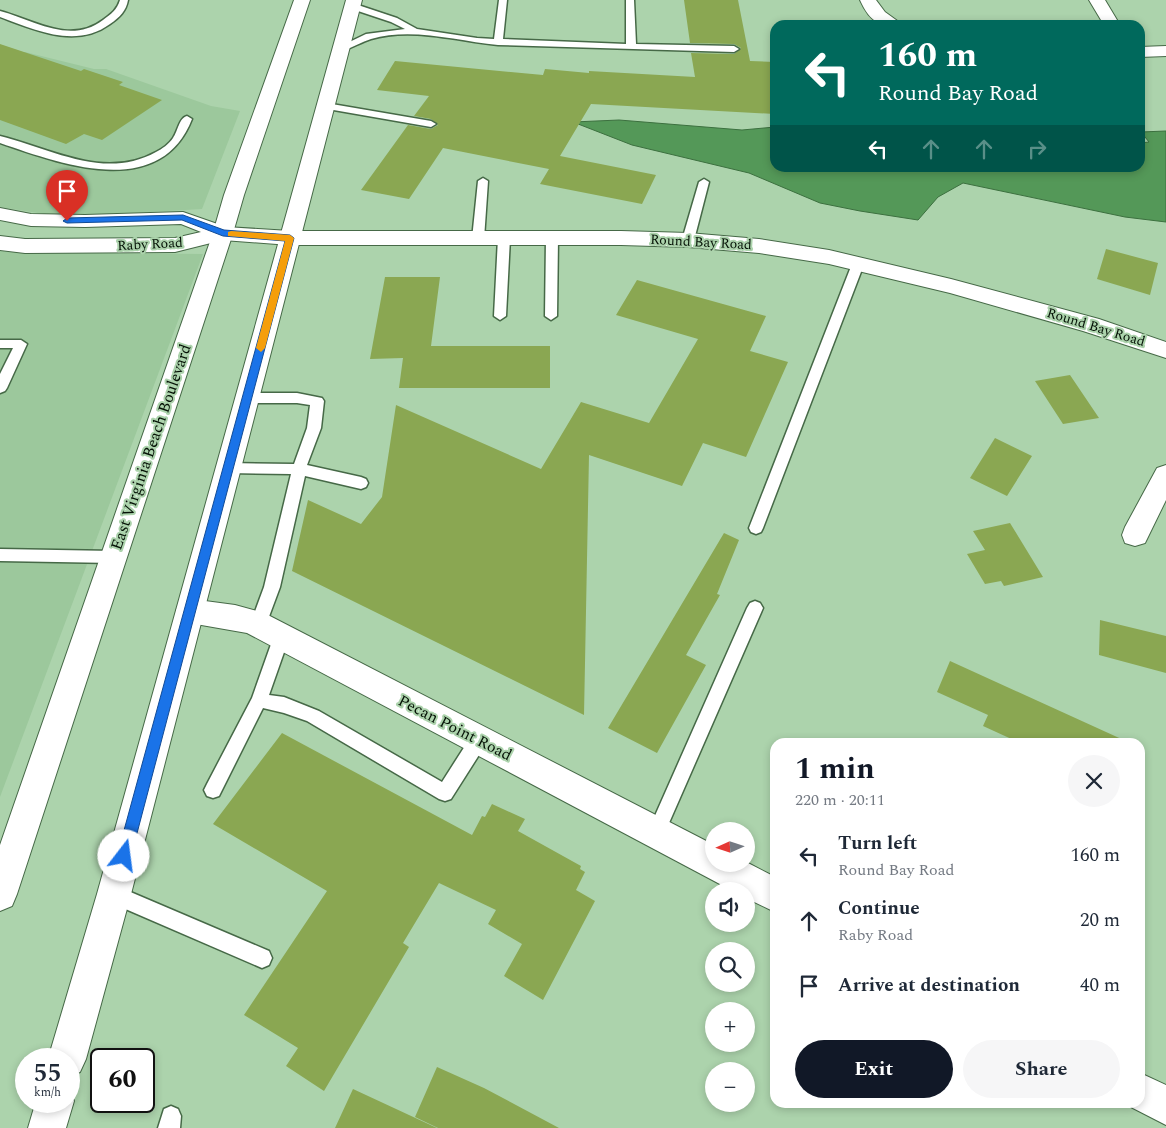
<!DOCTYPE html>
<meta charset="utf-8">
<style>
:root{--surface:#fff;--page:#f6f6f7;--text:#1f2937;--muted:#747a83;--accent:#111827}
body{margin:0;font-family:Spectral,serif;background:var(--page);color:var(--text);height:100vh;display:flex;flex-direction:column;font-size:19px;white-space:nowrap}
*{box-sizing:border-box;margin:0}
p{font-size:16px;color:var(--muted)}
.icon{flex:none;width:28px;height:28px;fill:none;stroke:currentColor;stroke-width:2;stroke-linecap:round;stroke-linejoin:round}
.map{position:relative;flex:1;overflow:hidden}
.side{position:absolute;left:770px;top:738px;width:375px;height:370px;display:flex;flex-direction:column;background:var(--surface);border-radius:15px;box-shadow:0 2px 8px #0003}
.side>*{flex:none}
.top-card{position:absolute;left:770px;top:20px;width:375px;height:152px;border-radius:15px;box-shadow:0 2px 8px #0003;background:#00695c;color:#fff;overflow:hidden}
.needle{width:32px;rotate:267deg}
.fabs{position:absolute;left:705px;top:822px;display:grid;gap:10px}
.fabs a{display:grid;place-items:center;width:50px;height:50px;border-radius:50%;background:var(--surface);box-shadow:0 2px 8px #0003;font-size:25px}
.speed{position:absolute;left:15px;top:1048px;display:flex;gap:10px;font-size:25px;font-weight:700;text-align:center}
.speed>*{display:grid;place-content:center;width:65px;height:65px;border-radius:50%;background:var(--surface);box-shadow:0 2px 8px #0003;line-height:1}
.speed small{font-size:12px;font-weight:400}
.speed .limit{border:2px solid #111;border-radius:8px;background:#fff;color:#111}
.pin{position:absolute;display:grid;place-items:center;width:42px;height:42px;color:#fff;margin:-51px -21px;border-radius:50% 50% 50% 0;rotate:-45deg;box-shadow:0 0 5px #0007}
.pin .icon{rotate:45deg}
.me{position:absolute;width:55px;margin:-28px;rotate:15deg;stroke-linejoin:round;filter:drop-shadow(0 0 4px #0008)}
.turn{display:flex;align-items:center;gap:18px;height:105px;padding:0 25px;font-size:22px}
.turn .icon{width:65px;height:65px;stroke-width:2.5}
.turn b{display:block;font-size:35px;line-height:42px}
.lanes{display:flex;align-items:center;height:48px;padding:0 25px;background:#0003;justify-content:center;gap:25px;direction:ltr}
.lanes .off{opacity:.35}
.round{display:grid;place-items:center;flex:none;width:52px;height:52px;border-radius:26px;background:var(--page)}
.head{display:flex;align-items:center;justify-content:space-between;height:85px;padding:0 25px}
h1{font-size:30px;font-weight:700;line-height:38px;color:var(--accent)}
.cta{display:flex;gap:10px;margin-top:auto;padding:10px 25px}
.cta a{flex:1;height:58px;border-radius:30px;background:var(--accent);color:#fff;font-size:20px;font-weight:700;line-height:58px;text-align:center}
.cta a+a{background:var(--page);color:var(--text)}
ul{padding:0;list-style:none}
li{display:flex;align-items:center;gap:15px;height:65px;padding:0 25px}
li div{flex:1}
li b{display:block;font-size:19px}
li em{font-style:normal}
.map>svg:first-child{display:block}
.built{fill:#9cc89c}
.water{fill:#549858;stroke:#3c703f}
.building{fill:#8aa752}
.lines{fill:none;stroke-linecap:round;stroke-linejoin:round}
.lane-casing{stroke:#466947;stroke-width:3}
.street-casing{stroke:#466947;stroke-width:2}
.secondary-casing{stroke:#466947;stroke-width:2}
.primary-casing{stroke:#466947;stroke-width:2}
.lane{fill:#fff;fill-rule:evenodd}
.street{fill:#fff;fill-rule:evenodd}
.secondary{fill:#fff;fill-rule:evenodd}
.primary{fill:#fff;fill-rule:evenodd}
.route{fill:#1a73e8;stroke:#114b97}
.slow{fill:#f59e0b}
.labels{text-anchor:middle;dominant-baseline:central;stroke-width:4;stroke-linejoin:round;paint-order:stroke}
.far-street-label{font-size:14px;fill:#051206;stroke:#acd3ac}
.street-label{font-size:16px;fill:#051206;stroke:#acd3ac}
</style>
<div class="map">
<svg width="1166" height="1128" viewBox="0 0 1166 1128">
<rect width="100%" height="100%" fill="#acd3ac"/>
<!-- built -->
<path class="built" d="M25 52 94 69H106L211 106 240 111 202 209 63 217 0 207V55L12 59Z
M0 250 6 252 203 254 0 797Z"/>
<!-- water -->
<path class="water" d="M619 120 742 130 775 127V168H1140V143L1149 142 1141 132 1166 131V222L1125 217 963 183 938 197 918 220 860 211 820 203 749 173 632 145 573 122Z"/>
<!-- building -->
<path class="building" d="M684 0H738L750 61 775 62V114L591 104 560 156 656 175 642 204 540 184 549 169 443 148 409 199 361 190 408 125 431 129 438 125 431 119 414 116 429 96 377 90 395 61 543 75 545 69 589 73V71L695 77 691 53 734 54 741 48 734 44 690 43Z
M0 44 81 71 84 69 123 82 119 85 162 100 102 140 84 134 66 144 0 120Z
M1106 249 1158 263 1150 295 1097 279Z
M385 277H440L431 346H550V388H399L403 358 370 359Z
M637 280 766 316 750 351 788 362 746 457 703 443 682 486 589 455 584 715 292 571 308 500 361 524 382 497 396 405 541 469 581 402 649 423 698 339 616 315Z
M1070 375 1099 418 1063 424 1035 381Z
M995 438 1032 456 1007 496 970 478Z
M1010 523 1043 577 1004 586 1001 581 985 584 967 554 985 550 973 531Z
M724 533 739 540 717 594 720 595 686 655 706 665 657 753 608 728Z
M1100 620 1166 636V673L1099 655Z
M950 661 1128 742H1018L983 726 988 715 937 692Z
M282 733 472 835 482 816 485 817 492 804 525 819 518 831 581 866 580 869 585 872 576 890 595 901 543 1000 504 976 522 944 488 924 496 910 439 883 403 943 409 947 324 1091 286 1066 298 1048 244 1015 327 891 213 824Z
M437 1067 484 1088 559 1128H438L415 1117Z
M353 1089 437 1128H335Z"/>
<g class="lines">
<defs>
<path id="lane" d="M120 0H128C126 11 120 17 110 24 76 49 35 30 0 17V11C34 20 70 45 103 20 111 14 117 10 120 0Z
M499 0H507L503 39 626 44V0H634L636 44 734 46 739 49 734 52 498 45C457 41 412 27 371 39 361 42 352 48 342 51L337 48 366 34 405 29 391 22 349 8V4H355L397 18 417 29 477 38 494 39Z
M326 103 431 121 436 124 431 127 322 108V104Z
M187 116 192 119C160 201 61 164 0 143V136C50 148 104 181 156 152 162 149 169 144 173 138 178 131 179 118 187 116Z
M483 178 488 181 484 239 478 243 472 239 478 181Z
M704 179 709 182 694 240 688 244 684 243 682 240 699 182Z
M504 234 510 238 506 316 500 320 494 316 498 238Z
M552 234 558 238 557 316 551 320 545 316 546 238Z
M858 260 864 264 763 528 761 532 756 534 751 532 749 528 852 264Z
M0 340H21L27 344 7 388 5 391 0 393V374L13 348H0Z
M247 393H297L322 398 324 401 321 428 307 465 361 477 366 479 368 483 366 487 361 489 305 476 280 587 264 630 258 632 252 630 250 625 264 587 291 474 228 473 223 472 221 468 223 464 228 463 294 464 307 428 310 405 297 403H247L242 401 240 398 242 395Z
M0 549 114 551 119 553 121 557 119 561 114 563 0 561Z
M755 601 760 603 763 608 662 839 656 842 650 839 647 833 650 827 747 608 750 603Z
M281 631 287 633 289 638 269 695 284 697 319 711 442 782 472 735 478 733 484 735 486 741 484 747 451 799 445 801 439 799 307 721 284 713 263 708 219 796 213 798 207 796 204 790 207 784 252 698 275 633Z
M114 885 269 951 272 958 269 965 262 968 107 901 105 894 107 887Z
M171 1106 178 1109 181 1116 180 1128H158L164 1109Z"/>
<path id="street" d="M860 0H876L885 12 903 25C879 25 871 24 860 0Z
M1089 0H1105L1120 25H1104Z
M1166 46V56L1140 57V47Z
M290 231H621L688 233 759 239 829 250 951 279 1099 319 1166 342V358L1083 331 950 293 829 264 759 253 688 247 621 245H290L283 243 279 238 283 233Z
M1166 465V500L1145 543 1135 546 1125 543 1122 535 1125 527 1157 468Z
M190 599 235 605 264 613 714 845V864H746V862L775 877V912L746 898V891H733L247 633 190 623 180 620 176 611 180 602Z
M1140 1073 1166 1085V1125L1127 1105 1125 1102H1140Z"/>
<path id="secondary" d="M0 208 31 214 85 215 183 212 226 227 290 231 297 233 301 238 297 243 290 245 223 240 175 252 25 253 0 250V236L25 239 175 238 201 232 181 224 85 227 31 226 0 220Z"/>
<path id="primary" d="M294 0H310L244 195 233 233 17 894 12 906 0 911V845L213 233 224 195Z
M346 0H362L131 894 86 1059 80 1072 69 1077V1059H48L97 894Z
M69 1088 74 1101 66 1128H28L36 1101H69Z"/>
</defs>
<!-- lane casing -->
<use href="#lane" class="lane-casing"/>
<!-- street casing -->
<use href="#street" class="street-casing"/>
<!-- secondary casing -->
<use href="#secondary" class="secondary-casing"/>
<!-- primary casing -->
<use href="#primary" class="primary-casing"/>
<!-- lane -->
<use href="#lane" class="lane"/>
<!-- street -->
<use href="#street" class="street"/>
<!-- secondary -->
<use href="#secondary" class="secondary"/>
<!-- primary -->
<use href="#primary" class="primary"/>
</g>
<!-- route -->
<path class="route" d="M183 215 224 230 290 235 294 238 131 856 129 861 124 863 119 861 117 856 285 241 223 236 182 220 67 223 63 221 67 218Z"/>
<!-- slow -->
<path class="slow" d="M231 231 290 235 294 238 265 348 261 352 256 348 285 241 228 236V232Z"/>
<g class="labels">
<!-- far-street labels -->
<g class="far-street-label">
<text transform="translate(701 242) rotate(3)">Round Bay Road</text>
<text transform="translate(150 244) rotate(-3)">Raby Road</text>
<text transform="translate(1096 327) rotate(17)">Round Bay Road</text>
</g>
<!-- street labels -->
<g class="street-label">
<text transform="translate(151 447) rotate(-71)">East Virginia Beach Boulevard</text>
<text transform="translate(455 728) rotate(27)">Pecan Point Road</text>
</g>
</g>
</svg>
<div class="fabs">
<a><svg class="needle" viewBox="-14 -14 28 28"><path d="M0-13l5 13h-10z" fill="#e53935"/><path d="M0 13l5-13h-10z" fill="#747a83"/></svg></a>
<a><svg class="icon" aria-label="sound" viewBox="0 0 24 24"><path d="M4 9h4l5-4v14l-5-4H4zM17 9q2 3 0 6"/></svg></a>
<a><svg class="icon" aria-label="search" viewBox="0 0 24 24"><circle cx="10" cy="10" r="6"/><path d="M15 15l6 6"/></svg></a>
<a>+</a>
<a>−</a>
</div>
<div class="speed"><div>55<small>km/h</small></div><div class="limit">60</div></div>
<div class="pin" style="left:67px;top:221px;background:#d93025"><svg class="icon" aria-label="arrive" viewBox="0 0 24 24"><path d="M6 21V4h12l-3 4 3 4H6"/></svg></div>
<svg class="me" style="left:124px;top:856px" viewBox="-20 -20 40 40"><circle r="19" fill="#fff"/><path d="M0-13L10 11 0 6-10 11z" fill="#1a73e8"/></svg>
<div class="top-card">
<div class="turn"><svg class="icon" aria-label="left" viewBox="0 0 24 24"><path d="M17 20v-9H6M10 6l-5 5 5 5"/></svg><div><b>160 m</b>Round Bay Road</div></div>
<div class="lanes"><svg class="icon" aria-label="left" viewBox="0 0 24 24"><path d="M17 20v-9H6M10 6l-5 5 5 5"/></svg><svg class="icon off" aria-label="ahead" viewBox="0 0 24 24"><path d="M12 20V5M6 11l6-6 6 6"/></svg><svg class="icon off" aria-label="ahead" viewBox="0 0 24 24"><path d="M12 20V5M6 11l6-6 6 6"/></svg><svg class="icon off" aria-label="right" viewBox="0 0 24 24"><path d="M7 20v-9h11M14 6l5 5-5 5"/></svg></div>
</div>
<section class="side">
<div class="head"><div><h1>1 min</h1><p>220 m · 20:11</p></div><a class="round"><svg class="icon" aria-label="close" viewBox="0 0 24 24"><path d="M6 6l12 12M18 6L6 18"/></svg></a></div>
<ul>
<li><svg class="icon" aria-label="left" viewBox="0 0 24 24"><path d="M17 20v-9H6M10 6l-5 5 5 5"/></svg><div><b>Turn left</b><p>Round Bay Road</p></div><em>160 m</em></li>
<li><svg class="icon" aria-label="ahead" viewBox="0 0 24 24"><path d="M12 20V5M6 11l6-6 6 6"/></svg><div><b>Continue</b><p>Raby Road</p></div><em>20 m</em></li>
<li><svg class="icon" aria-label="arrive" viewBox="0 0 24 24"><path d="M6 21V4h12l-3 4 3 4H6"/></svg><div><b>Arrive at destination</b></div><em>40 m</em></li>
</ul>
<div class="cta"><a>Exit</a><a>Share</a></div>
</section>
</div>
